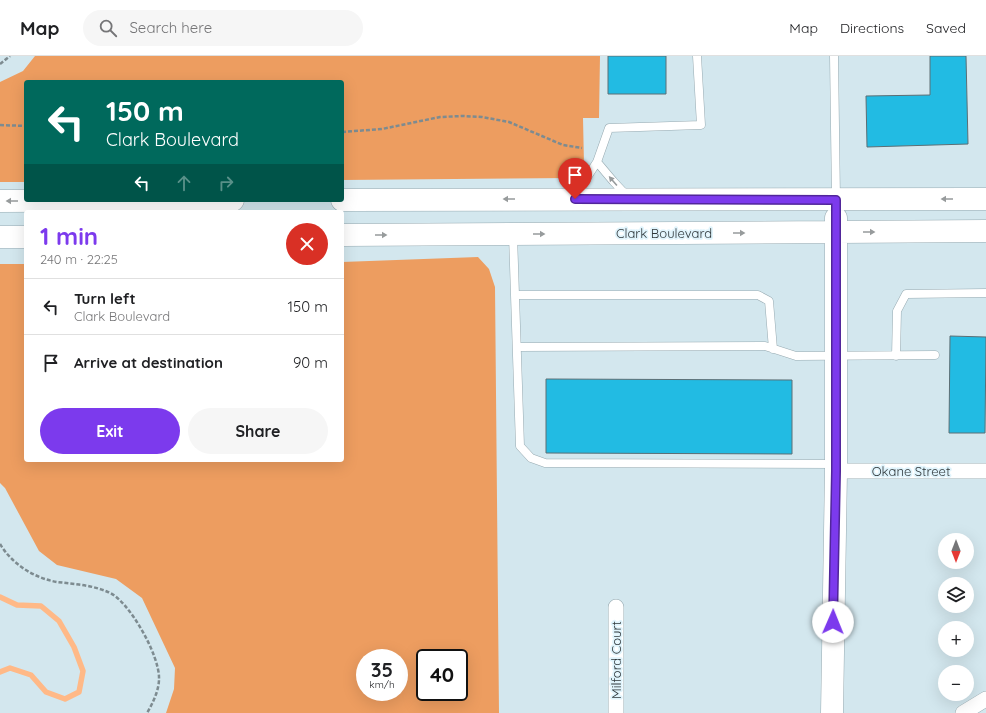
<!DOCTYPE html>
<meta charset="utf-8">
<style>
:root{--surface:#fff;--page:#f6f6f6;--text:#202124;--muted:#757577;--line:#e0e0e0;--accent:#7c3aed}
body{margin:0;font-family:Quicksand,sans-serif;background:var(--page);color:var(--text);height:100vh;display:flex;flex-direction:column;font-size:15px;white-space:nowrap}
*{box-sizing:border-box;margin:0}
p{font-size:13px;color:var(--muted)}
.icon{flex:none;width:22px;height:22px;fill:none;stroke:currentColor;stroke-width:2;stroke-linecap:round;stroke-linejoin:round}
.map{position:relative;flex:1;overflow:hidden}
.drawer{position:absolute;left:24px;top:154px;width:320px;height:252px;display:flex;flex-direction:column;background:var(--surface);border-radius:4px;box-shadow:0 4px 16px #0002}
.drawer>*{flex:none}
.guide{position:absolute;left:24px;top:24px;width:320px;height:122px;border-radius:4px;box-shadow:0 4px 16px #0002;background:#00695c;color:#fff;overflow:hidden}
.needle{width:26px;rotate:180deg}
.controls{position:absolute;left:938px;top:477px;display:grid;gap:8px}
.controls a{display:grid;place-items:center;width:36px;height:36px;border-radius:50%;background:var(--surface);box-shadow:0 4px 16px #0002;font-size:20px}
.speed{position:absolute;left:356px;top:593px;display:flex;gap:8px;font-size:20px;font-weight:700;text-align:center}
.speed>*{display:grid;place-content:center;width:52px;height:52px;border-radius:50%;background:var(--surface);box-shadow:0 4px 16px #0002;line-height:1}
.speed small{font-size:10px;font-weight:400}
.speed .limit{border:2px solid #111;border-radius:6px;background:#fff;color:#111}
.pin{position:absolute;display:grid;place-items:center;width:34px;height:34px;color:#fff;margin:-41px -17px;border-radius:50% 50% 50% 0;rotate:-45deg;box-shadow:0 0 4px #0007}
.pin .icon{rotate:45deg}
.me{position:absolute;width:44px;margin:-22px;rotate:1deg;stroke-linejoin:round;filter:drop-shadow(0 0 3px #0008)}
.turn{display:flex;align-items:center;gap:14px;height:84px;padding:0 16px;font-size:18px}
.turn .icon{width:52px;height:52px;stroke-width:2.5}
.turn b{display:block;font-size:28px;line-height:34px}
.lanes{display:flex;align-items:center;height:38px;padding:0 16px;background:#0003;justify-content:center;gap:20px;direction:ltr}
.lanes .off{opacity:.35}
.round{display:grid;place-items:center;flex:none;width:42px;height:42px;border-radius:21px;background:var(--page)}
.summary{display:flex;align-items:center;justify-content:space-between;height:68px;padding:0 16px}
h1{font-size:24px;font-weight:700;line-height:30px;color:var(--accent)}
.primary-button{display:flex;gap:8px;margin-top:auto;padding:8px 16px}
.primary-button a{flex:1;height:46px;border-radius:24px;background:var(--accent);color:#fff;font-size:16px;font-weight:700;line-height:46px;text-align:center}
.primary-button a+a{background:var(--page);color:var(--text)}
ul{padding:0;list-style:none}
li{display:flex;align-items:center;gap:12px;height:56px;padding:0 16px;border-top:1px solid var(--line)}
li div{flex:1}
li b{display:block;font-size:15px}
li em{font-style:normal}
header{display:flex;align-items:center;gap:24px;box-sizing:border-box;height:56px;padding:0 20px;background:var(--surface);border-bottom:1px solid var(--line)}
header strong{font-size:19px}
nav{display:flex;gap:22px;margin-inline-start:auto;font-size:14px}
.search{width:280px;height:36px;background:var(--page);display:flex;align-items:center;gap:10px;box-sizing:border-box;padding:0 14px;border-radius:22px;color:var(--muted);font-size:15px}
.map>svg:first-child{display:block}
.green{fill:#ed9d60;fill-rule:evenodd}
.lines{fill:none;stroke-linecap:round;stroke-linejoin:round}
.stream{stroke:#ffb987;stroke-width:5.5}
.building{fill:#22bbe3;stroke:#5c6e74}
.lane-casing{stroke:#97aab1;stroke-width:9}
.street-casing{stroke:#97aab1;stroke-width:16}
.secondary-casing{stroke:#97aab1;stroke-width:23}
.path{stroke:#7d8b90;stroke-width:2.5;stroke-dasharray:4 2;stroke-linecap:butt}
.lane{stroke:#fff;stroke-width:8}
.street{stroke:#fff;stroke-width:15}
.secondary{stroke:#fff;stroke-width:22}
.oneway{fill:#979b9c}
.route-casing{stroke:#51269a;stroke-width:10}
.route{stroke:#7c3aed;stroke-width:7}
.labels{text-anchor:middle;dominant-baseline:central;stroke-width:3.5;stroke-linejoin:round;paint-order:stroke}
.street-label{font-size:13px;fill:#2f373a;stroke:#e0f4fc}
</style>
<header>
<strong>Map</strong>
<div class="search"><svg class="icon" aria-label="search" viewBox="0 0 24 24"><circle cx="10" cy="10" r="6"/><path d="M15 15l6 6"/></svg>Search here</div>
<nav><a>Map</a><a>Directions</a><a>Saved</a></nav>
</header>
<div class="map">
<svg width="986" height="657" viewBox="0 0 986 657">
<rect width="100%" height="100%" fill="#d3e7ee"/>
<!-- green -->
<path class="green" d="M35 0H600L599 62H583L584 109 570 122 342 124V26H26V126H0V26L23 15Z
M478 201 489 213 495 231 499 657H166L174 633 175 612 142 542 116 523 57 509 39 495 5 432 0 427V208H26V404H342V206ZM365 602H399V636H365ZM425 602H459V636H425Z"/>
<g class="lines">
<!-- stream -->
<path class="stream" d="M0 541 17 549 41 550 59 565 74 591 83 615 79 636 65 643 46 636 31 619 10 612 0 616"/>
</g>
<!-- building -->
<path class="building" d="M608 0H666V38H608Z
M930 0H966L968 88 867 91 866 40 930 39Z
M950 280 986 281 985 377H949Z
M546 323 792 324V398L546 397Z"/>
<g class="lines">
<defs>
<path id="lane" d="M834 0 836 143
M597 106 613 125 627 140
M576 142 584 126 597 106 609 72 701 69 697 0
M513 179 520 390 531 402 545 407 835 408
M515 239H758L769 245 773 293
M517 291 765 290 796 300 935 299
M896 300 897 255 906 238 986 237"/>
<path id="street" d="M836 415H986
M616 551V657
M963 657 986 643"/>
<path id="secondary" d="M342 144 986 143
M0 145 233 144
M342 179 986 175
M0 181H26
M832 657 836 415V162"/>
</defs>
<!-- lane casing -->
<use href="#lane" class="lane-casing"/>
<!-- street casing -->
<use href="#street" class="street-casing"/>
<!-- secondary casing -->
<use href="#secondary" class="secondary-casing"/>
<!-- path -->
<path class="path" d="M0 8 10 0
M0 69 26 70
M342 76 382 73 440 61 463 60 482 61 509 66 563 89 582 92
M0 488C12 508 34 522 57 526 74 528 92 529 108 536 129 544 160 600 159 623 159 634 153 647 147 657"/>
<!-- lane -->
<use href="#lane" class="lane"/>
<!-- street -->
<use href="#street" class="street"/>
<!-- secondary -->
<use href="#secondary" class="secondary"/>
</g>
<!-- one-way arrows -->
<defs><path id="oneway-solid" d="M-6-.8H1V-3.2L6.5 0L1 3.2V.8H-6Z"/></defs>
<g class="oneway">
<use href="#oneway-solid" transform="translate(613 125) rotate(-131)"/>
<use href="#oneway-solid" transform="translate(509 143) rotate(180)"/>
<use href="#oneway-solid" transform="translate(947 143) rotate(180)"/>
<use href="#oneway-solid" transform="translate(12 145) rotate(180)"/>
<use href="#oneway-solid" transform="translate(869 176)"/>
<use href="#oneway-solid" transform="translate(739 177)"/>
<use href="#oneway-solid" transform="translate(539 178)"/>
<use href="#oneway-solid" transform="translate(381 179)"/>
</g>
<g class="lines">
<defs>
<path id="route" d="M575 143 836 144V415L833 566"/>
</defs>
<!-- route casing -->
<use href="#route" class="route-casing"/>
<!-- route -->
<use href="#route" class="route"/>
</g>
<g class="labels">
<!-- street labels -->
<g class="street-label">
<text x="664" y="177">Clark Boulevard</text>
<text x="911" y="415">Okane Street</text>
<text transform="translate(616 604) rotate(-90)">Milford Court</text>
</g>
</g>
</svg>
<div class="controls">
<a><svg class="needle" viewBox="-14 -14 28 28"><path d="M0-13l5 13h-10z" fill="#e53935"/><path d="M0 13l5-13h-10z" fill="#757577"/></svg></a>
<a><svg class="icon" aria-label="layers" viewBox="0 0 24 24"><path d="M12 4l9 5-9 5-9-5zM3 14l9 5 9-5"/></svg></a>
<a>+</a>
<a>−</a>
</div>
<div class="speed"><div>35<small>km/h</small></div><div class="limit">40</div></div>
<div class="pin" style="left:575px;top:143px;background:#d93025"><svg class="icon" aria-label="arrive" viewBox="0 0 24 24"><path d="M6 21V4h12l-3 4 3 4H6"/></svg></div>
<svg class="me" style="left:833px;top:566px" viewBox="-20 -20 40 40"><circle r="19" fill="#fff"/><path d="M0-13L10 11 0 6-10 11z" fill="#7c3aed"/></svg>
<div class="guide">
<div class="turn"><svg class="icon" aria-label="left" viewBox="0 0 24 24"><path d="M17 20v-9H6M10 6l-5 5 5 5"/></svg><div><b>150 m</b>Clark Boulevard</div></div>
<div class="lanes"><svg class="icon" aria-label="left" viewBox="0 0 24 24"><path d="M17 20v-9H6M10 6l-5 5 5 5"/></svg><svg class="icon off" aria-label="ahead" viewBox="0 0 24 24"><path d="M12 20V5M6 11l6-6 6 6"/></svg><svg class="icon off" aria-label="right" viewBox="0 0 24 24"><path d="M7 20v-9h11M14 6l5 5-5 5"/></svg></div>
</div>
<section class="drawer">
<div class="summary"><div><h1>1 min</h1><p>240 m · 22:25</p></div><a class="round" style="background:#d93025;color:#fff"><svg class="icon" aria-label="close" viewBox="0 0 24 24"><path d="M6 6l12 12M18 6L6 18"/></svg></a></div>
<ul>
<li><svg class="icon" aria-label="left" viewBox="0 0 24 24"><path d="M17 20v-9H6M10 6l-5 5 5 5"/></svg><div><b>Turn left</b><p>Clark Boulevard</p></div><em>150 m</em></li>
<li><svg class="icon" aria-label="arrive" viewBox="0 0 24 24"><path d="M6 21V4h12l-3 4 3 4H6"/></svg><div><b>Arrive at destination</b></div><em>90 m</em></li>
</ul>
<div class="primary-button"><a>Exit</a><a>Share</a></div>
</section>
</div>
